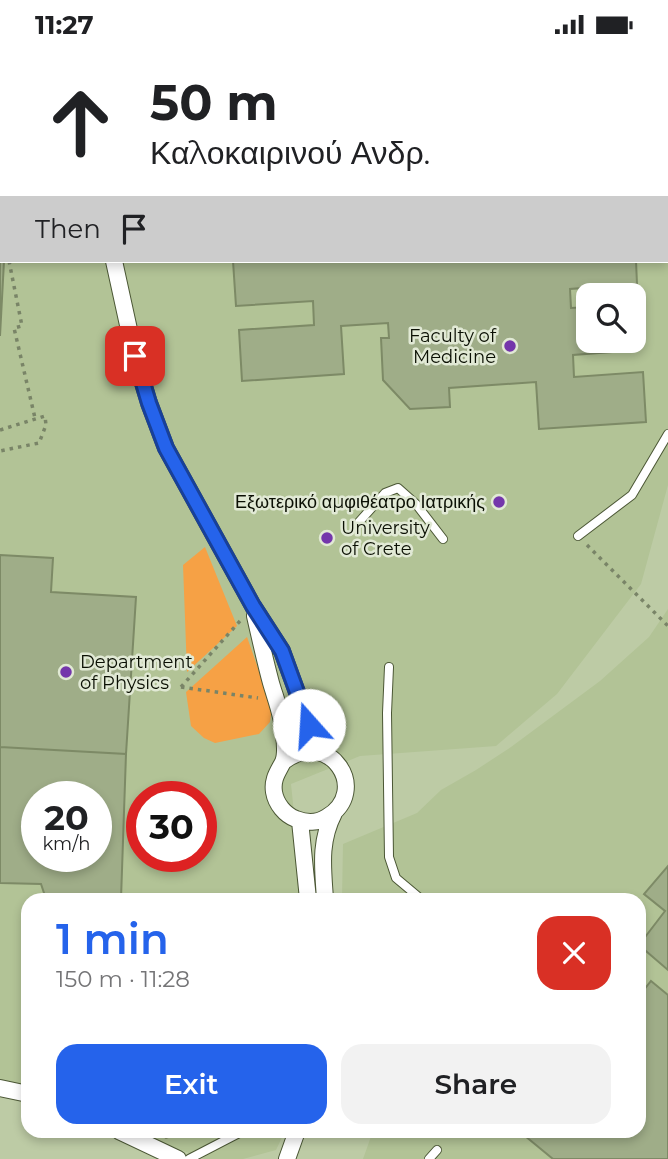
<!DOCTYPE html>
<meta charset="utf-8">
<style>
:root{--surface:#fff;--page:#f2f2f2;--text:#202124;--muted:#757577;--accent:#2563eb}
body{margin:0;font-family:Montserrat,sans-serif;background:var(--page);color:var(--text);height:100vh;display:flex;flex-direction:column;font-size:26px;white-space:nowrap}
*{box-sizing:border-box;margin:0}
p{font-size:23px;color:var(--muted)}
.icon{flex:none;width:38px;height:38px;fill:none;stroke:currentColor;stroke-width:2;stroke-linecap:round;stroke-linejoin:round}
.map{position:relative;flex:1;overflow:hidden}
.side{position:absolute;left:21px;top:844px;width:625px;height:245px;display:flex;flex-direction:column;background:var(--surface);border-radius:21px;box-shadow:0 4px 10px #0003}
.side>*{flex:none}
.guide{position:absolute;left:0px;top:0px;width:668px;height:214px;box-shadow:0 4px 10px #0003;background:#fff;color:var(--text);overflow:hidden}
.buttons{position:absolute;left:576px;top:234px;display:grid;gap:14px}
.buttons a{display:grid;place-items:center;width:70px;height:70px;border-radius:14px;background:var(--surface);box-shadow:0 4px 10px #0003;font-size:35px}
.speed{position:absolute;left:21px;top:732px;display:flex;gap:14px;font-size:35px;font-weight:700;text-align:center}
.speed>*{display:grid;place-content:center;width:91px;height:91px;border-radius:50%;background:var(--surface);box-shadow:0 4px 10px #0003;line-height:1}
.speed small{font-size:18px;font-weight:400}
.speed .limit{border:10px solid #d22;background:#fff;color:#111}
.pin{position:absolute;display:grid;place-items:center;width:60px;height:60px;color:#fff;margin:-30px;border-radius:14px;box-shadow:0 4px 10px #0006}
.me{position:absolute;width:77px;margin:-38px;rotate:341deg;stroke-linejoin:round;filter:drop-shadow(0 0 5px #0008)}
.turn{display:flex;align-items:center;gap:24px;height:147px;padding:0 35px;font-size:32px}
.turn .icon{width:91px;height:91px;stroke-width:2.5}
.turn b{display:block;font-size:49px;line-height:60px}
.then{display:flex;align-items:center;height:66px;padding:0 35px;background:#0003;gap:14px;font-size:26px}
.round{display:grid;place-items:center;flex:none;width:74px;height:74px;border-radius:21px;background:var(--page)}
.summary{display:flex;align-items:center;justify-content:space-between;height:119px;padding:0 35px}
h1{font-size:42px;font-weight:600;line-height:52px;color:var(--accent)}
.button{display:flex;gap:14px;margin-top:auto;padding:14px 35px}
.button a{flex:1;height:80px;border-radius:21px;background:var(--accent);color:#fff;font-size:28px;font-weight:600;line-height:80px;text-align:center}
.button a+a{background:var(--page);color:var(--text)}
.status{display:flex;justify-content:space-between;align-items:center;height:49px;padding:0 35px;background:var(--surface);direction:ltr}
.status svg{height:19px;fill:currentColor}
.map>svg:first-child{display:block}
.built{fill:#b2c396;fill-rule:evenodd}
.green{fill:#f6a145}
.building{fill:#9fad88;stroke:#7d8a66;stroke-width:2;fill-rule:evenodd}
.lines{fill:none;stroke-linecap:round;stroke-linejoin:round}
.lane-casing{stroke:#4b5735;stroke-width:10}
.street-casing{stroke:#4b5735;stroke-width:18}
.path{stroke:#798467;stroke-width:3.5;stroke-dasharray:3.5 5;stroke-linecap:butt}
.lane{stroke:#fff;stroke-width:8}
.street{stroke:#fff;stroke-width:16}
.route-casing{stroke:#184099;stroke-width:18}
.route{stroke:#2563eb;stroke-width:12}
.poi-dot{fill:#7436ab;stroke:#e1e9d5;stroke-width:2.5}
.labels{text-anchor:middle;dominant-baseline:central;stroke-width:5;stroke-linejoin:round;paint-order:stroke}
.poi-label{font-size:18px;fill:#0a0f03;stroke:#e1e9d5;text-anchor:end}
</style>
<div class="status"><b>11:27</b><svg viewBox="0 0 49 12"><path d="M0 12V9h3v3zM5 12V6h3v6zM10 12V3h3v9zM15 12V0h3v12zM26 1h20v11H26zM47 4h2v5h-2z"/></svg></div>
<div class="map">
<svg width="668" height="1110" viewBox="0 0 668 1110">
<rect width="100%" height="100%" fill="#bdcba5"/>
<!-- built -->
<path class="built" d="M0 0 592 2H2V212H667V2H629L668 0V436L641 535 557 645 496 697 360 707 291 735 303 850H28V1036L0 1033ZM588 247H634V292H588ZM37 747H96V807H37ZM142 747H201V807H142Z
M668 560V1110H363L373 1082H639V850H342L343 795 417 764 441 741 476 721 511 698 600 632 649 588Z
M133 1082H285L276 1101 243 1110H204Z"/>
<!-- green -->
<path class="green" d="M205 498 237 577 187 623 183 516Z
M247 588 272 659 270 673 259 685 215 694 204 689 191 677 186 643Z"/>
<!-- building -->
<path class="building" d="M0 133 2 212H4L0 287Z
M0 133H2V188H0Z
M233 212H636L637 235 570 240 571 259 588 258V292H634L635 255 638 301 573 306 574 328 643 323 646 373 539 380 536 333 449 339 450 358 410 360 383 331 381 289H389L388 274 341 277 344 325 242 332 239 281 314 276 313 252 236 257Z
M0 506 53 509 51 543 136 548 126 705 0 698Z
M0 698 126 705 121 850H46L41 835 0 834ZM37 747H96V807H37Z
M668 817V921L639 896 665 862 644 845Z
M651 932 668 946V1110H553L519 1082H639V947Z
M155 1082H185L166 1089Z"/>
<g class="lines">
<defs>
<path id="lane" d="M484 0 487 2
M562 0 566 2
M643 2 645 0
M667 49H668
M667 96 668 97
M359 473 385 444 398 439 416 455 443 490
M578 487 632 446 668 385
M389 618 387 664 389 808 396 829 421 850
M189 1110 243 1082
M429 1110 437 1101"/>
<path id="street" d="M66 0V2
M114 212 135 308 149 354 166 399 253 557 282 602 314 690 325 704
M255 567C260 589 265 612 271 634 276 651 283 669 284 686 285 694 286 706 283 713 278 723 272 730 274 743 276 755 285 766 296 770 306 774 318 774 327 768 371 742 330 678 284 712
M300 772 308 850
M325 850C323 819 319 793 334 764
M0 1039 28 1045
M119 1082 178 1110
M287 1110 297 1082"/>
</defs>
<!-- lane casing -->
<use href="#lane" class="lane-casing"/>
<!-- street casing -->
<use href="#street" class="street-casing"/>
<!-- path -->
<path class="path" d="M6 0 7 2
M0 105 2 113
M0 164H2
M9 212 22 277 14 279 35 369
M0 381 45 367 46 376 39 394 0 402
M587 496 668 577
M181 638 240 572
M181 638 258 649"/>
<!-- lane -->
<use href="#lane" class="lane"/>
<!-- street -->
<use href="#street" class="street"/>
</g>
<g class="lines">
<defs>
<path id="route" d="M135 307 149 354 166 399 253 557 282 602 309 676"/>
</defs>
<!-- route casing -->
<use href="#route" class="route-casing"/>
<!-- route -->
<use href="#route" class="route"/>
</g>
<!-- markers -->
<g class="poi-dot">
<circle cx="510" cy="297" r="7"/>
<circle cx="499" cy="453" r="7"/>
<circle cx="327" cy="489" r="7"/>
<circle cx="66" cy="623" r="7"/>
</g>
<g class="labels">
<!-- poi labels -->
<g class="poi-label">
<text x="496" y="287">Faculty of<tspan x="496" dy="21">Medicine</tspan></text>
<text x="485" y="453">Εξωτερικό αμφιθέατρο Ιατρικής</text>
<text x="341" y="479" text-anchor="start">University<tspan x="341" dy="21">of Crete</tspan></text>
<text x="80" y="613" text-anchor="start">Department<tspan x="80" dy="21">of Physics</tspan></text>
</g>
</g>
</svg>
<div class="buttons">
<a><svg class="icon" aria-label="search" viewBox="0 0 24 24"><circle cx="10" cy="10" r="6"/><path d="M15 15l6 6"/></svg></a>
</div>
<div class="speed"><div>20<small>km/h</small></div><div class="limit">30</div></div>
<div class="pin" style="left:135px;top:307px;background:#d93025"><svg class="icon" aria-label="arrive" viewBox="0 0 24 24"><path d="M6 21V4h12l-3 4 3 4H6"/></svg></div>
<svg class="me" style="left:309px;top:676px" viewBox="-20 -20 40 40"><circle r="19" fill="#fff"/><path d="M0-13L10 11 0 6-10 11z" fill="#2563eb"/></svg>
<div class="guide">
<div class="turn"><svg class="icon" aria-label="ahead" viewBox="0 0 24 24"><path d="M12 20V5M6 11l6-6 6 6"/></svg><div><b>50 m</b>Καλοκαιρινού Ανδρ.</div></div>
<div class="then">Then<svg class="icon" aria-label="arrive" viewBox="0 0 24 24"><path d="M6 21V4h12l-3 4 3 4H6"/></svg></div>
</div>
<section class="side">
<div class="summary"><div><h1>1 min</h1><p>150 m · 11:28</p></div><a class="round" style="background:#d93025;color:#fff"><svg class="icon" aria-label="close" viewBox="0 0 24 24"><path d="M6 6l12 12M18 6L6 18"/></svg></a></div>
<div class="button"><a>Exit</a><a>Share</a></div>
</section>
</div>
